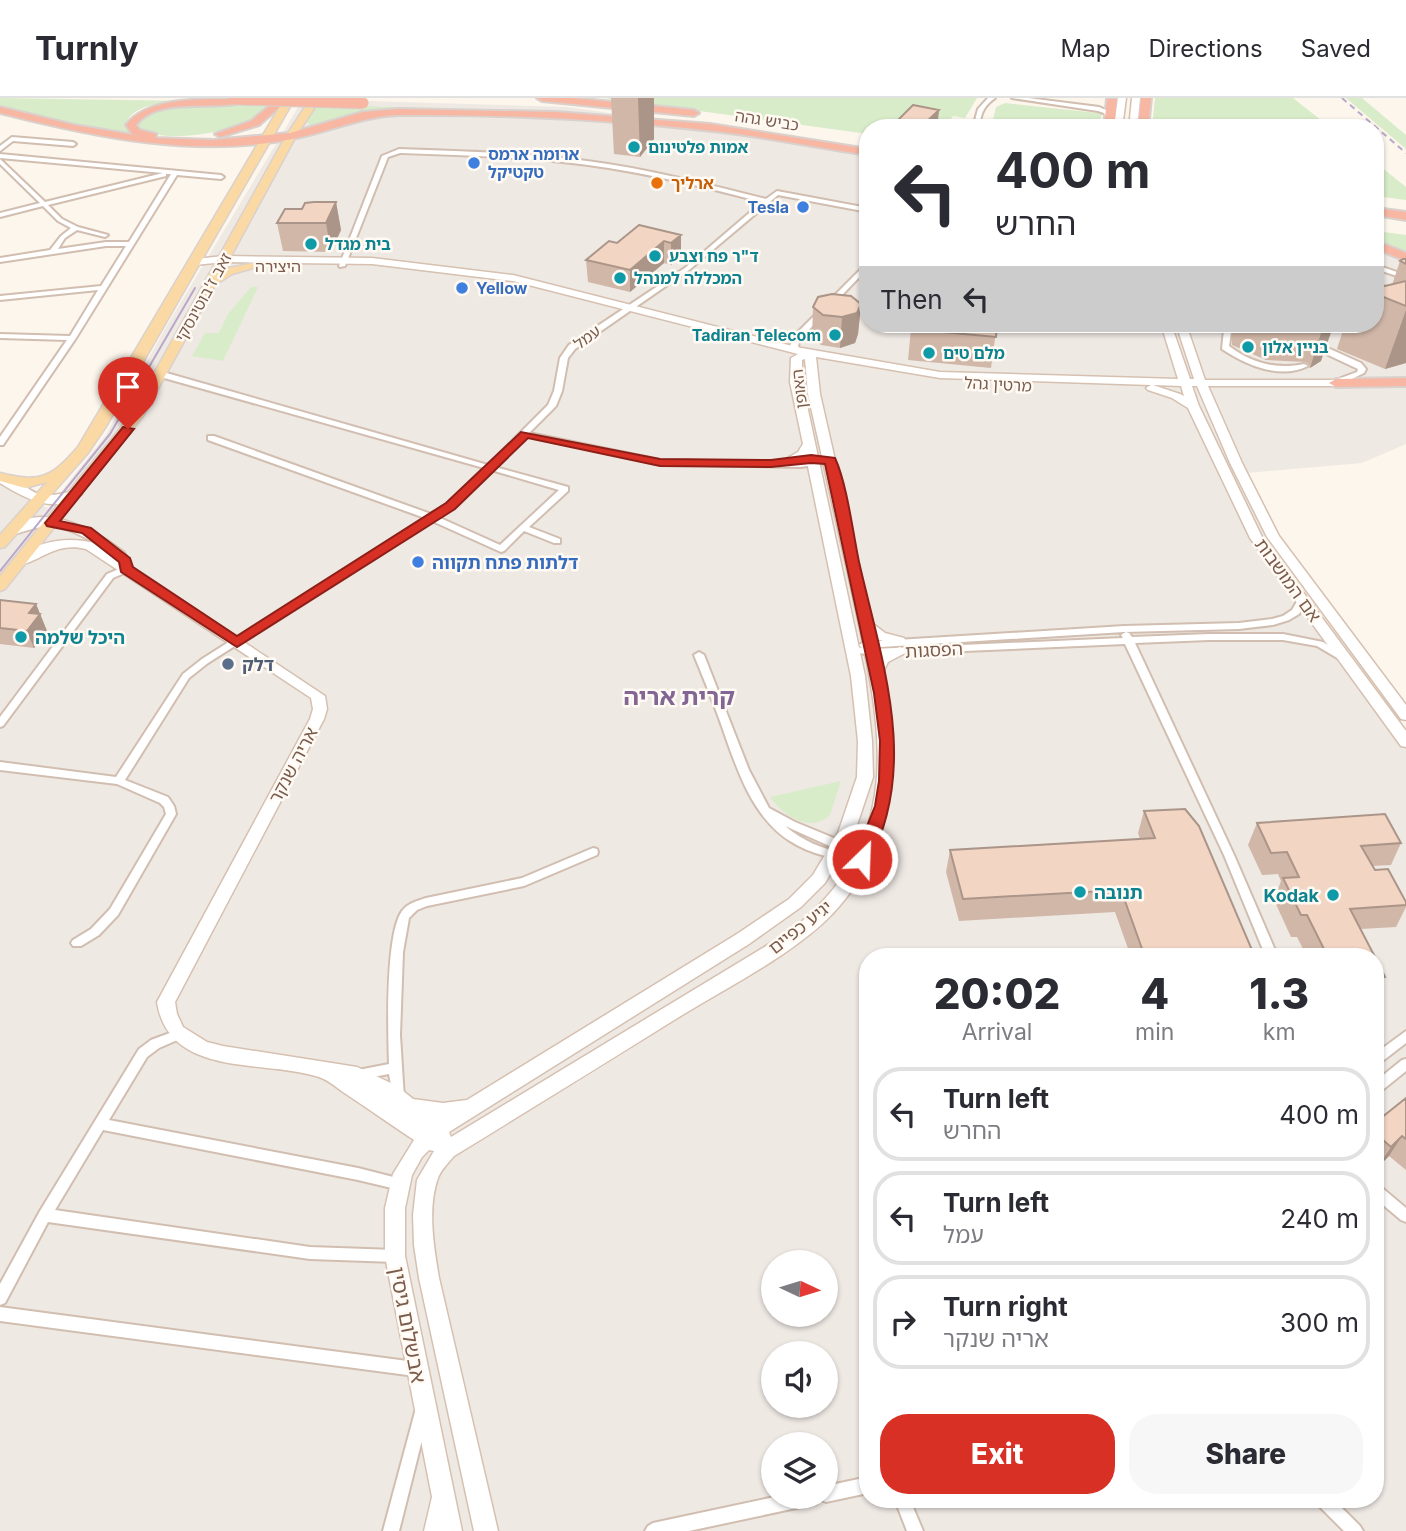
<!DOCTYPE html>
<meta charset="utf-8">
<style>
:root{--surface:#fff;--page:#f7f7f7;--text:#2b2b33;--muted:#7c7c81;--line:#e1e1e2;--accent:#d93025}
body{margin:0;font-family:Inter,"Noto Sans Hebrew",sans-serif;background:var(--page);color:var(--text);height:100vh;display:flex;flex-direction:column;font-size:26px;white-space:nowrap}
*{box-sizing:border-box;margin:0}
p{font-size:23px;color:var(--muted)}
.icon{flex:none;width:38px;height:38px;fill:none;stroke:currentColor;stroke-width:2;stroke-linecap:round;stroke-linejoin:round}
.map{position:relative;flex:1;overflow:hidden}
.panel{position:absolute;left:859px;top:850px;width:525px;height:560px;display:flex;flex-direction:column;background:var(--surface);border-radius:28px;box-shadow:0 2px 5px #0004}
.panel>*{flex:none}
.guide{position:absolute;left:859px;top:21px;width:525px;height:214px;border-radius:28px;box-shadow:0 2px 5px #0004;background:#fff;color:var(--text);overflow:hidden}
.needle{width:46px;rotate:94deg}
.fabs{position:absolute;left:761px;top:1152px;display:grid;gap:14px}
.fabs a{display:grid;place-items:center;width:77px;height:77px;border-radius:50%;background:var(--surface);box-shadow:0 2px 5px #0004;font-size:35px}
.pin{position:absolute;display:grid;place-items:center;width:60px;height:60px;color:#fff;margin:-72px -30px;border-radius:50% 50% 50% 0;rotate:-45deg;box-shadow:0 0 7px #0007}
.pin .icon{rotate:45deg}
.me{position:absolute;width:77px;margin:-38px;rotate:24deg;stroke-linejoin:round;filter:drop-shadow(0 0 5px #0008)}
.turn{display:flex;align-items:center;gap:24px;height:147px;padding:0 21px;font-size:32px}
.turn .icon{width:91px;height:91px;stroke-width:2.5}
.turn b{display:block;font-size:49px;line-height:60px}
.then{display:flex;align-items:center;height:66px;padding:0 21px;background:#0003;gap:14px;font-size:26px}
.eta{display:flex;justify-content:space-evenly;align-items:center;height:119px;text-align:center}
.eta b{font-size:42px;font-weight:800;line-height:49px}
.action{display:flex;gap:14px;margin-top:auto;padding:14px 21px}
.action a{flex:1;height:80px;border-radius:28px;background:var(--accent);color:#fff;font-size:28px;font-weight:800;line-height:80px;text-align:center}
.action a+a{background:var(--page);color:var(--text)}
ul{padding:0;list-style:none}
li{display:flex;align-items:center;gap:21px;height:94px;margin:0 14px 10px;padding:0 7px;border:4px solid var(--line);border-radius:28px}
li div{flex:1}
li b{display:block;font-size:26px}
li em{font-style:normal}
header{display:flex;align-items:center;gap:42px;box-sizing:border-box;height:98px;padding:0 35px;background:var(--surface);border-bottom:2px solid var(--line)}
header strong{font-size:33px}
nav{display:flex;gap:38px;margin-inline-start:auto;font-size:24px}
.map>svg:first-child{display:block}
.industrial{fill:#efe9e4;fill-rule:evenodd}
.green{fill:#d8ecc9}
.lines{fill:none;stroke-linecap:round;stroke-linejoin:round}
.street-casing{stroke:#d1beb0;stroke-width:4}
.secondary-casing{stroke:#d6c0b0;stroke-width:3}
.primary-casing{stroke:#dad1cd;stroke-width:3}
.highway-casing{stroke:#dad1cd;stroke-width:4}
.street{fill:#fff;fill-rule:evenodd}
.secondary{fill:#fff;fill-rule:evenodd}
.primary{fill:#fbd9a5;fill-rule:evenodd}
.highway{fill:#f7b7a3;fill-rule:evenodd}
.tram{stroke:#b9a8c9;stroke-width:2}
.rail{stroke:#b9a8c9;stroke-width:2;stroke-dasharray:6 4.5;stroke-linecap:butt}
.highway-bridge-casing{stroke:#dad1cd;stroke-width:13;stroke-linecap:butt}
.highway-bridge{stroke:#f7b7a3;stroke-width:11}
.wall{fill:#d1b7a8}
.shaded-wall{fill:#aa9588}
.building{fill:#f3d5c3;stroke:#aa9588;stroke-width:2}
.route{fill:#d93025;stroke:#8d1f18;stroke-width:2}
.culture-dot{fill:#0f9aa8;stroke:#fffaf3;stroke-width:2.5}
.shop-dot{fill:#3f7fe0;stroke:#fffaf3;stroke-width:2.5}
.food-dot{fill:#e8710a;stroke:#fffaf3;stroke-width:2.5}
.service-dot{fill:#5c6f8a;stroke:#fffaf3;stroke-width:2.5}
.labels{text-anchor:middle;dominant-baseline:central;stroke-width:5;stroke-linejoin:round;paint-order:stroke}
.far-street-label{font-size:16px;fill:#7a5c4d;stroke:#fffaf3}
.far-culture-label{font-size:16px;font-weight:bold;fill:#0d838f;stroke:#fffaf3;text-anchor:start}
.far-shop-label{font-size:16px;font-weight:bold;fill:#366cbe;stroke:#fffaf3;text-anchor:start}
.far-food-label{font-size:16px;font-weight:bold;fill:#c56008;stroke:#fffaf3;text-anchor:start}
.shop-label{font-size:18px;font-weight:bold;fill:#366cbe;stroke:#fffaf3;text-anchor:start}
.street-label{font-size:18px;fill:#7a5c4d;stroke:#fffaf3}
.culture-label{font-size:18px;font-weight:bold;fill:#0d838f;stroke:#fffaf3;text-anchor:start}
.service-label{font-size:18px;font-weight:bold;fill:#4e5e75;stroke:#fffaf3;text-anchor:start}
.near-street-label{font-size:21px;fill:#7a5c4d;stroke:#fffaf3}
.district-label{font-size:24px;font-weight:bold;fill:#846695;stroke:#fffaf3}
</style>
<header>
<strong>Turnly</strong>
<nav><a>Map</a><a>Directions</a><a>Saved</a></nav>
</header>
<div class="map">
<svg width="1406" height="1433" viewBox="0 0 1406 1433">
<rect width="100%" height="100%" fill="#fdf6ec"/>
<!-- industrial -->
<path class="industrial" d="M303 1 567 9 868 52V226H1376V142L1406 153V346L1362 365 1236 376 1266 441 1406 630V1433H0V384L48 410 32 431 106 337 166 229ZM868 859H1376V1402H868ZM774 1164H826V1216H774ZM774 1255H826V1307H774ZM774 1346H826V1398H774Z"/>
<!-- green -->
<path class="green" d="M0 0 188 3C168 5 133 4 125 27L130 36 139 40 84 30 0 7Z
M603 0H977L965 20 953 18 947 27 950 30H868V36Z
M1155 0H1293L1331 30H1152Z
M1346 0H1362L1406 37V51Z
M1005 5 1098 15 1102 16 1098 30H991L996 9Z
M202 6 272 7C265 13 258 20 250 24 227 34 154 49 137 26L155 12Z
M316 7 434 10 372 13 315 30 305 23Z
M1376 65 1406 89V102L1376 98Z
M1376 133 1406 137V158L1376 145Z
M251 189H258L223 263 192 258 205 235H219L228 216Z
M841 683 830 717C810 736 783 717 770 699Z"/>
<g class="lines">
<defs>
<path id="street" d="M988 0H995C985 7 980 15 980 28L984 30 970 28 954 30 970 24 974 26 978 11Z
M1012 0H1028L1099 9 1108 13 1113 20 1108 21 1104 15 1098 13Z
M12 39 73 44 76 46 73 48 13 43 0 53V48Z
M399 51C462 53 525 55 587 63 648 71 707 86 766 101L777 93 868 110V114L778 97 689 172 575 251 568 260 562 293 556 308 529 335 660 362 800 365 831 361 835 363 831 365 800 369 660 366 525 338 495 369 568 389V393L529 429 560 441V445H554L524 433 504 453 501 454 432 423 208 565 189 580 125 682 168 699 174 708 176 716 118 817 99 837 81 848H73L71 845 73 842 91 831 110 811 166 716 164 709 160 705 117 686 0 672V664L116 679 183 576 202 561 425 420 208 342V338H214L431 416 447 406 484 370 157 278V274H163L488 367 548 307 554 293 560 260 569 247 685 170 762 104C705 89 647 75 588 67 526 59 462 57 400 55L388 59 345 168 340 169 339 168 382 58ZM491 372 559 392 500 447 438 419 453 410Z
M0 56 221 77 224 79 221 81 177 77 76 240 3 347H0V339L67 242 0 240V236L70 238 98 192 0 202V198L101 188 126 148H106L0 164V160L50 152 61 138 71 130 58 123 43 108 0 119V115L40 105 0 66V61L45 104 163 75 0 60ZM166 76H171L129 144H106L58 151 65 140 77 132 105 139 108 137 78 129 62 121 48 107 166 78Z
M868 164V170L800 241 798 248 800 252 799 254H793L790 248 794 238Z
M1376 167 1406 177V181L1376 171Z
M1224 232 1231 234 1229 248C1252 265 1276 272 1304 266L1308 268C1280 282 1246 267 1222 251Z
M1324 251H1330L1361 265 1366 271 1364 275 1339 287H1333V283L1357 274 1358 271 1324 255Z
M126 468 129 469V473L113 480 3 628 0 629V619L107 476Z
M1302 499 1307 502 1299 516 1289 522 1273 527 1239 531 1124 534 865 550 872 551 1123 540 1121 537 1126 534 1129 535 1132 539 1209 536H1283L1323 544 1347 559 1349 561 1347 563 1344 564 1317 548 1283 542H1209L1135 545 1234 757 1278 859H1266L1224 757 1125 546 872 557 852 554 847 551 852 548 862 550 859 547 864 544 1124 528 1239 525 1272 521 1283 518 1292 512 1299 500Z
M699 554 704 557 749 672 769 710 795 724 841 743 864 756 867 761 866 764 862 765C837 761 811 757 790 743 750 718 735 665 720 623 712 601 703 579 694 557ZM785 728 845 755C822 751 803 743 785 728Z
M593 750 597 751 598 754 597 757 524 788 427 808 417 812 409 820 403 854 400 937 404 1001 402 1005 398 1006 394 1005 389 976 357 982 353 981 351 977 353 973 389 966C388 934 385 837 402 813 408 805 417 803 426 800L522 780Z
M178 932 182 934 184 937 182 940 159 950 147 959 109 1022 358 1070 405 1082 407 1086 405 1090 400 1092 358 1082 103 1032 55 1112 310 1149 395 1152 400 1154 402 1158 400 1162 395 1164 310 1161 48 1124 5 1205 0 1207V1186L40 1113 139 951 151 942Z
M1406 933V945L1380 965 1376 966V955Z
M1406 961V973L1380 994 1376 995V983L1402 962Z
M1376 1087 1381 1089 1406 1110V1124L1401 1122 1376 1101Z
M0 1209 415 1264 420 1266 422 1271 420 1276 415 1278 0 1223Z
M422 1307 427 1309 429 1314 399 1433H383L415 1314 417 1309Z
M868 1379V1395L826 1404 821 1402 815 1406 689 1433H645L648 1428 653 1425 779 1398H826V1388Z
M895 1402H910L923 1433H907Z
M1316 1402H1334L1360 1428 1363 1433H1344L1318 1407Z"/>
<path id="secondary" d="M1118 0H1126L1122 30H1114Z
M1132 0H1140L1137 30H1129Z
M224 158 372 160 513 177 796 249 940 274 1178 281 1161 226H1171L1190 281H1194L1176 226H1186L1205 282H1336L1342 285 1336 288H1208L1242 365 1279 438 1406 607V622L1401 621 1267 439 1230 365 1197 288H1192L1199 308 1262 439 1406 633V649L1401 648 1250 440 1188 310 1172 300 1148 292 1146 290 1151 287 940 280 816 259 820 296 872 525 885 535 904 540 906 543 899 547 876 541 880 557 900 549 907 554 888 564 883 574C904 664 893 762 821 827 779 864 726 890 679 919 604 966 529 1012 454 1058 448 1065 441 1072 438 1080 427 1111 434 1149 439 1180L498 1433H474L419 1180 414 1147 413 1117 417 1082 434 1053 429 1052 422 1059 412 1077 405 1110V1158L462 1433H424L432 1399 385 1158V1110L393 1076 414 1042C391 1027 369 1011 346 996 338 991 329 982 319 979 264 961 169 981 157 904L310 621 313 611 311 600 86 451C53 442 35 469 16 466L14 463C34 443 68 438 94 445L91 443C54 423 50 426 12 437L6 433C40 401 94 431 124 454L126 457 119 461 325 598 327 611 324 621 175 904 177 916 183 929 207 944 223 948 357 969 397 988 413 1001 443 1005 467 1002 737 836 789 801 813 777 838 735 857 679 858 643 851 578 806 359 790 366 784 362 798 354 803 346 790 284 791 260 798 256 513 183 372 166 224 164 195 167 190 164 195 161ZM805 261 808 296C823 362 837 428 852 494 880 625 912 738 789 834L451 1039 449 1034 749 846 801 809 825 785 854 736 873 679 872 643 865 578 802 284V262ZM1153 287 1181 288 1184 298 1180 296Z
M0 376C39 389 27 406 76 392L82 396C56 418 24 400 0 385Z"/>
<path id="primary" d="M285 0H295L105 330 88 355 5 449 0 450V437L47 384 25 390 0 383V375C40 385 51 380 78 349Z
M311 0H321L296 38 224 171 254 165 260 168 232 176 215 187 143 318 5 491 0 493V478L131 317 286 38Z"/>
<path id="highway" d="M279 0H290L259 27 220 39 215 36 251 23Z
M537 0H573L694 12 699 15 694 18 542 3Z
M1141 0H1151L1148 30H1138Z
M231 1 236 4 235 6C205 11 156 0 136 27L140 32 156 36V40L213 42 290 35 363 14 398 11 556 14 710 26 868 51V57C819 50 771 40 722 34 616 22 507 16 400 17 362 18 329 34 292 41 193 60 95 39 0 15V9L74 27 140 38 132 36 126 27C147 0 196 1 231 1Z
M1107 1H1117L1114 30H1104Z
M1376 110 1406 114V122L1376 117Z
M1376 143 1406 155V163L1376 151Z
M1406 280V288L1336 289 1329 285 1336 281Z"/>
</defs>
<!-- street casing -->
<use href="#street" class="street-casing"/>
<!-- secondary casing -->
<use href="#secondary" class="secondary-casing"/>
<!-- primary casing -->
<use href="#primary" class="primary-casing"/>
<!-- highway casing -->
<use href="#highway" class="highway-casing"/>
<!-- street -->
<use href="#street" class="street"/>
<!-- secondary -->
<use href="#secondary" class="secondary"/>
<!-- primary -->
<use href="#primary" class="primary"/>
<!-- highway -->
<use href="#highway" class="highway"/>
<!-- tram -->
<path class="tram" d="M0 473 110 336 195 190"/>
<!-- rail -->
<path class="rail" d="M1342 0 1406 55"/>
<defs>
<path id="highway-bridge" d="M234 1 363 5"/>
</defs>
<!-- highway-bridge casing -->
<use href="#highway-bridge" class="highway-bridge-casing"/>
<!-- highway-bridge -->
<use href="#highway-bridge" class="highway-bridge"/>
</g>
<!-- wall -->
<path class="wall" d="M611 0H654V41L640 59 614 56Z
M939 12 937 30H896L897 23Z
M336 104 341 132 331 154 283 153 277 125 302 111Z
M681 137V159L671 167 664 165 630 194 588 184 586 162 617 145Z
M1406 161V265L1385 271 1337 251 1345 226H1376V185L1385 188 1392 187 1400 163Z
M861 206 858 236 855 245 840 250 821 247 812 239 813 209Z
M997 226 991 270 908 262 911 231Z
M1212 226H1324L1313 260 1324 226 1321 263 1310 270V267L1305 264 1266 262 1232 247V231L1225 229 1221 232 1211 227Z
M0 502 36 506 47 533 34 550 0 546Z
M1144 713 1255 859H1131L1115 814 959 823 946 774 950 752 1140 741 1138 735Z
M1257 725 1401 745 1391 767 1372 768 1375 772 1406 804V809L1396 829 1361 831 1375 859H1307L1297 839H1291L1274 802 1281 783 1278 776 1262 777 1248 747Z
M1376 860 1385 879 1376 897Z
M1406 1000V1072L1389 1058 1378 1069 1376 1067V1024Z"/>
<!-- shaded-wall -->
<path class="shaded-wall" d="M638 0H654V41L640 59Z
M939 12 937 30H923V27Z
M336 104 341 132 331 154 326 125Z
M681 137V159L671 167V145Z
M664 143V165L630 194V172Z
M861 206 858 236 855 245 840 250 842 219Z
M1406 212V265L1385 271Z
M1324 226H1334L1321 263 1310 270Z
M36 506 47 533 34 550 27 533 29 515Z
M1402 1038 1389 1058 1378 1069 1391 1049Z"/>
<!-- building -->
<path class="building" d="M913 7 939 12 923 27 897 23Z
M314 104H336L326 125H277L285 111H302L305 105Z
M639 127 681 137 671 145 664 143 630 172 586 162 609 143 617 145Z
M1403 161H1406V166L1400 163Z
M1406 183V208L1376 196V185L1385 188Z
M832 196 851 198 861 206 857 215 842 219 823 217 813 209 818 199Z
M912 226 974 227V226H997L996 239 911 231Z
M0 502 36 506 29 515 40 516 27 533 0 530Z
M1185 711 1199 728 1255 859H1145L1121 792 963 801 950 752 1155 740 1144 713Z
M1385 716 1401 745 1361 748 1375 772 1388 771 1406 804V807L1350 811 1375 859H1328L1307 817H1301L1283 780 1299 779 1287 754 1271 755 1257 725Z
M1376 860 1385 879 1376 880Z
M1406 1000V1041L1402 1038 1391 1049 1376 1036V1024Z"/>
<!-- route -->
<path class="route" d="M123 329 134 331 60 423 91 430 130 460 133 469 237 538 446 405 521 334 660 361 771 362 811 357 835 360C847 386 853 435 859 464 882 564 920 669 868 765L862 767 854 761 875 708 879 683 880 643 874 595 825 366 811 365 771 369 660 368 528 340 455 411 237 549 121 474 119 464 82 435 47 428 45 425Z"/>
<!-- markers -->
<g class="culture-dot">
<circle cx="634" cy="49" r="7"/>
<circle cx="311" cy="146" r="7"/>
<circle cx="655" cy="158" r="7"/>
<circle cx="620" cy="180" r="7"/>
<circle cx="835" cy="237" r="7"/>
<circle cx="1248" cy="249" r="7"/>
<circle cx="929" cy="255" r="7"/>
<circle cx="21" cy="539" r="7"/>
<circle cx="1080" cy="794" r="7"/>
<circle cx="1333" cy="797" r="7"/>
</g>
<g class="shop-dot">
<circle cx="474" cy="65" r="7"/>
<circle cx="803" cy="109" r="7"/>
<circle cx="462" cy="190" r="7"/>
<circle cx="418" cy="464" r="7"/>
</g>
<circle class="food-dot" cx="657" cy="85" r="7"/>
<circle class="service-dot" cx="228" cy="566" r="7"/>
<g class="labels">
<!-- far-street labels -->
<g class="far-street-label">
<text transform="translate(767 22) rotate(9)">כביש גהה</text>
<text x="278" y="168">היצירה</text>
<text transform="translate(203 199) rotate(-61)">זאב ז'בוטינסקי</text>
<text transform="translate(587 239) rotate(-36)">עמל</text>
<text transform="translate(998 286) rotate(3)">מרטין גהל</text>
<text transform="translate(799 291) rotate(-97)">האופן</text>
</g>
<!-- far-culture labels -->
<g class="far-culture-label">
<text x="648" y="49">אמות פלטינום</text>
<text x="325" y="146">בית מגדל</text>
<text x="669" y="158">ד"ר פח וצבע</text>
<text x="634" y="180">המכללה למנהל</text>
<text x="821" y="237" text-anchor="end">Tadiran Telecom</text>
<text x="1262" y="249">בניין אלון</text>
<text x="943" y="255">מלם טים</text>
</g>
<!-- far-shop labels -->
<g class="far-shop-label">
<text x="488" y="56">ארומה ארמס<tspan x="488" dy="18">טקטיקל</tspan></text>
<text x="789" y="109" text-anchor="end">Tesla</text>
<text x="476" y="190">Yellow</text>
</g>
<!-- far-food labels -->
<g class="far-food-label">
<text x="671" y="85">ארליך</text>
</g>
<!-- shop labels -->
<g class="shop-label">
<text x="432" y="464">דלתות פתח תקווה</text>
</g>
<!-- street labels -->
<g class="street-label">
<text transform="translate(1288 482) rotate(54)">אם המושבות</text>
<text transform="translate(934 552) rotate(-3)">הפסגות</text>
<text transform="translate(293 667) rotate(-62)">אריה שנקר</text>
<text transform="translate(800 829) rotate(-38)">יגיע כפיים</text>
</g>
<!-- culture labels -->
<g class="culture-label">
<text x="35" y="539">היכל שלמה</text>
<text x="1094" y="794">תנובה</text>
<text x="1319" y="797" text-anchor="end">Kodak</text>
</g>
<!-- service labels -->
<g class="service-label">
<text x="242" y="566">דלק</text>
</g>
<!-- near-street labels -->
<g class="near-street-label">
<text transform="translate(408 1227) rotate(79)">אבשלום גיסין</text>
</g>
<!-- district labels -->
<g class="district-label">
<text x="679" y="598">קרית אריה</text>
</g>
</g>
</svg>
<div class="fabs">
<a><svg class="needle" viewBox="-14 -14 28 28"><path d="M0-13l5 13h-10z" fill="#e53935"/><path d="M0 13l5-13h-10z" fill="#7c7c81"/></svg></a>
<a><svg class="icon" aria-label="sound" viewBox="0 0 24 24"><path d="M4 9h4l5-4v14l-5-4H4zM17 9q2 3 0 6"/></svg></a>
<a><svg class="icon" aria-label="layers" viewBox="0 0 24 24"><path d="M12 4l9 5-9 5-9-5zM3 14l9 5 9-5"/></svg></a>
</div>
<div class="pin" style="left:128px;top:331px;background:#d93025"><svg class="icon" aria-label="arrive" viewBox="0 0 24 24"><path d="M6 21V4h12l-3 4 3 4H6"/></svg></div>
<svg class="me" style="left:862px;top:761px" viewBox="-20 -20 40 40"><circle r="17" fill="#d93025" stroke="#fff" stroke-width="3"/><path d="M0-11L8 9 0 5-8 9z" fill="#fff"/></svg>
<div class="guide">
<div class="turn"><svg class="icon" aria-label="left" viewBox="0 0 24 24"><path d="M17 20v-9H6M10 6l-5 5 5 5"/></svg><div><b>400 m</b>החרש</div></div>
<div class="then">Then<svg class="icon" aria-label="left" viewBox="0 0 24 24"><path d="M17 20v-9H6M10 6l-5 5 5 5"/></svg></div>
</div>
<section class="panel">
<div class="eta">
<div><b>20:02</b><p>Arrival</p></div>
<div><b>4</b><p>min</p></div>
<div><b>1.3</b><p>km</p></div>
</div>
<ul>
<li><svg class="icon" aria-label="left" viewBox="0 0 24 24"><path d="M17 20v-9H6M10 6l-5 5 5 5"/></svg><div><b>Turn left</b><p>החרש</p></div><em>400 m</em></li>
<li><svg class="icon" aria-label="left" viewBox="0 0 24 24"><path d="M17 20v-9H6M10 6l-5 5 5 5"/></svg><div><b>Turn left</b><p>עמל</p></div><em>240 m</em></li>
<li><svg class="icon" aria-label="right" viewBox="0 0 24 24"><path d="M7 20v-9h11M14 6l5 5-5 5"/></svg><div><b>Turn right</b><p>אריה שנקר</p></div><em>300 m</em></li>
</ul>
<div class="action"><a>Exit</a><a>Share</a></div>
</section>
</div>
